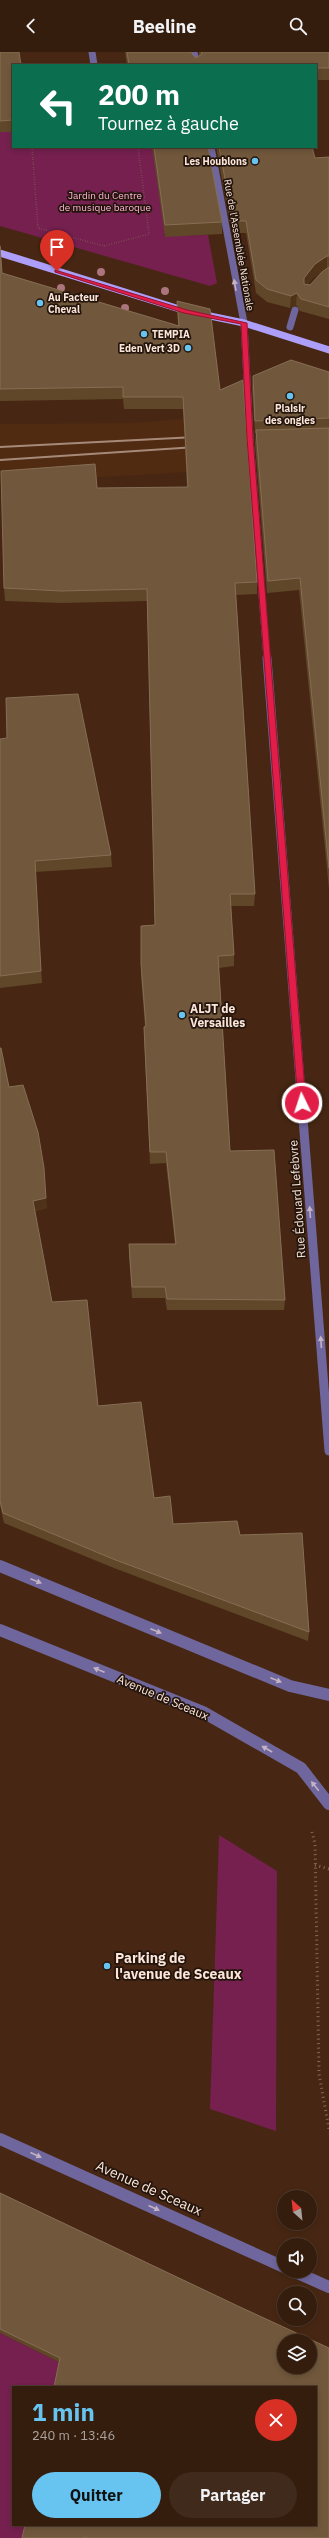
<!DOCTYPE html>
<html lang="fr">
<meta charset="utf-8">
<style>
:root{--surface:#351d0e;--page:#402a1c;--text:#f1f3f6;--muted:#aaa29e;--line:#4f3b2e;--accent:#67c4f0}
body{margin:0;font-family:"IBM Plex Sans",sans-serif;background:var(--page);color:var(--text);height:100vh;display:flex;flex-direction:column;font-size:15px;white-space:nowrap}
*{box-sizing:border-box;margin:0}
p{font-size:13px;color:var(--muted)}
.icon{flex:none;width:22px;height:22px;fill:none;stroke:currentColor;stroke-width:2;stroke-linecap:round;stroke-linejoin:round}
.map{position:relative;flex:1;overflow:hidden}
.side{position:absolute;left:12px;top:2334px;width:305px;height:140px;display:flex;flex-direction:column;background:var(--surface);border-radius:0px;box-shadow:0 2px 6px #0003,0 0 0 1px var(--line)}
.side>*{flex:none}
.top-card{position:absolute;left:12px;top:12px;width:305px;height:84px;border-radius:0px;box-shadow:0 2px 6px #0003,0 0 0 1px var(--line);background:#0b6e4f;color:#fff;overflow:hidden}
.needle{width:26px;rotate:333deg}
.buttons{position:absolute;left:277px;top:2138px;display:grid;gap:8px}
.buttons a{display:grid;place-items:center;width:40px;height:40px;border-radius:50%;background:var(--surface);box-shadow:0 2px 6px #0003,0 0 0 1px var(--line);font-size:20px}
.pin{position:absolute;display:grid;place-items:center;width:34px;height:34px;color:#fff;margin:-41px -17px;border-radius:50% 50% 50% 0;rotate:-45deg;box-shadow:0 0 4px #0007}
.pin .icon{rotate:45deg}
.me{position:absolute;width:44px;margin:-22px;rotate:356deg;stroke-linejoin:round;filter:drop-shadow(0 0 3px #0008)}
.turn{display:flex;align-items:center;gap:14px;height:84px;padding:0 20px;font-size:18px}
.turn .icon{width:52px;height:52px;stroke-width:2.5}
.turn b{display:block;font-size:28px;line-height:34px}
.round{display:grid;place-items:center;flex:none;width:42px;height:42px;border-radius:21px;background:var(--page)}
.head{display:flex;align-items:center;justify-content:space-between;height:68px;padding:0 20px}
h1{font-size:24px;font-weight:800;line-height:30px;color:var(--accent)}
.cta{display:flex;gap:8px;margin-top:auto;padding:8px 20px}
.cta a{flex:1;height:46px;border-radius:24px;background:var(--accent);color:#111;font-size:16px;font-weight:800;line-height:46px;text-align:center}
.cta a+a{background:var(--page);color:var(--text)}
header{display:flex;justify-content:space-between;align-items:center;height:52px;padding:0 20px;background:var(--surface);font-size:18px;font-weight:800}
.map>svg:first-child{display:block}
.built{fill:#512a12}
.green{fill:#75204f}
.lines{fill:none;stroke-linecap:round;stroke-linejoin:round}
.path-far1{stroke:#866a59;stroke-width:1.5;stroke-dasharray:0.5 2;stroke-linecap:butt}
.path{stroke:#866a59;stroke-width:3;stroke-dasharray:1 3.5;stroke-linecap:butt}
.service{stroke:#6f669d;stroke-width:7}
.minor-far2{stroke:#6f669d;stroke-width:7}
.minor-far1{stroke:#6f669d;stroke-width:9}
.minor{stroke:#6f669d;stroke-width:12}
.primary{stroke:#ad9ff9;stroke-width:7}
.rail{stroke:#a58a7a;stroke-width:2}
.tree{fill:#ac757e}
.wall{fill:#604729;fill-rule:evenodd}
.shaded-wall{fill:#4f3318}
.building{fill:#71583c;stroke:#866e55;fill-rule:evenodd}
.oneway{fill:#c4b3c2}
.route{fill:#e11d48;stroke:#92132f}
.poi-dot{fill:#67c4f0;stroke:#23140c;stroke-width:1.5}
.labels{text-anchor:middle;dominant-baseline:central;stroke-width:3.5;stroke-linejoin:round;paint-order:stroke}
.far-poi-label{font-size:10px;font-weight:bold;fill:#fce6da;stroke:#23140c;text-anchor:end}
.far-park-label{font-size:10px;fill:#feb4d6;stroke:#23140c}
.far-street-label{font-size:10px;fill:#fce6da;stroke:#23140c}
.poi-label{font-size:12px;font-weight:bold;fill:#fce6da;stroke:#23140c;text-anchor:start}
.street-label{font-size:12px;fill:#fce6da;stroke:#23140c}
.near-poi-label{font-size:14px;font-weight:bold;fill:#fce6da;stroke:#23140c;text-anchor:start}
.near-street-label{font-size:14px;fill:#fce6da;stroke:#23140c}
</style>
<header><svg class="icon" aria-label="back" viewBox="0 0 24 24"><path d="M15 5l-7 7 7 7"/></svg>Beeline<svg class="icon" aria-label="search" viewBox="0 0 24 24"><circle cx="10" cy="10" r="6"/><path d="M15 15l6 6"/></svg></header>
<div class="map">
<svg width="329" height="2486" viewBox="0 0 329 2486">
<rect width="100%" height="100%" fill="#472713"/>
<!-- built -->
<path class="built" d="M219 364 223 418 0 431V372L134 371Z"/>
<!-- green -->
<path class="green" d="M0 80H13V95H193L164 184 208 183 217 231 210 234 0 174Z
M219 1783 277 1819 276 2079 210 2057Z
M0 2281 61 2311 56 2335H13V2473H27L24 2486H0Z"/>
<g class="lines">
<!-- path-far1 -->
<path class="path-far1" d="M32 95 38 176 104 194 149 182 138 95"/>
<!-- path -->
<path class="path" d="M312 1780 315 1792 319 2022 329 2077
M315 1813 329 1817"/>
<!-- service -->
<path class="service" d="M92 0 94 13
M290 275 295 258"/>
<!-- minor-far2 -->
<path class="minor-far2" d="M194 0 197 13
M211 95 244 271 250 386 267 607"/>
<!-- minor-far1 -->
<path class="minor-far1" d="M267 606 329 1399"/>
<!-- minor -->
<path class="minor" d="M0 1514 290 1634 329 1643
M0 1578 203 1660 301 1716 329 1752
M0 2087 284 2215
M293 2219 329 2235"/>
<!-- primary -->
<path class="primary" d="M0 201 186 259 244 271 329 298"/>
<!-- rail -->
<path class="rail" d="M0 395 196 385
M0 408 196 395"/>
</g>
<!-- trees -->
<g class="tree">
<circle cx="101" cy="220" r="4"/>
<circle cx="61" cy="236" r="4"/>
<circle cx="165" cy="239" r="4"/>
<circle cx="125" cy="256" r="4"/>
</g>
<!-- wall -->
<path class="wall" d="M0 0 13 13V80H0Z
M125 0H192V2L196 6 199 4V0H329V28H316V13H127Z
M152 95H208L222 170V182L165 185Z
M216 95H312L315 106 329 105V267L300 259 296 253 290 256 267 250 256 241 246 181H232ZM327 217 310 233H307L314 225Z
M0 190 2 221 178 274 177 249 220 338 257 530V542L236 543 255 842 254 854H231L234 903V914L219 916 230 1099 285 1248 284 1258H167L165 1246H132L129 1203V1192H175L166 1111 150 1112 144 986V975L145 974 141 923V912L155 873 147 549 62 551 5 549 4 536 97 436 187 435 183 357H124L123 347 0 349Z
M329 320V837L299 538 267 541 255 391 256 381H255L252 336 253 324Z
M0 687 111 803 112 815 35 820 42 931 0 936Z
M0 996 9 1035 47 1156 35 1159 52 1250 98 1354 154 1446 173 1472 240 1483 309 1580 308 1589 114 1516 4 1471 0 1453Z
M0 2141 329 2486H22L59 2310 0 2281Z"/>
<!-- shaded-wall -->
<path class="shaded-wall" d="M327 204V217L314 225 303 238 304 226 315 212Z
M297 241 296 253 290 256 291 244Z
M44 1116 47 1156 33 1159V1149Z"/>
<!-- building -->
<path class="building" d="M0 0H19L21 13H13V68L0 69Z
M127 0H192V2L196 6 202 2 201 0H329V16H316V13H129Z
M154 95H208L222 170 165 173Z
M219 95H312L315 106 329 105V204H327L315 212 304 226V232L310 233 322 220 329 215V255L301 247 297 241 291 244 267 237 256 228 246 169H233Z
M0 194 2 221 179 274 177 249 210 257 220 338 243 328 257 530 235 531 255 842H230L234 903 218 904 230 1099 274 1098 285 1248 167 1247 165 1235H132L129 1192H176L166 1100H150L144 975 146 974 141 912V874L155 873 147 537 61 539 4 536 1 419 95 412 97 436 188 435 183 345H123V335L0 337Z
M291 308 329 320V366L255 369 253 324Z
M329 376V816L300 526 268 529 256 378Z
M78 642 111 803 35 809 41 919 0 924V687L7 686 6 646Z
M0 996H1L9 1035 23 1033 38 1080 44 1116 46 1146 33 1149 52 1250 87 1248 98 1354 141 1350 154 1446 170 1444 173 1472 237 1469 240 1483 302 1481 309 1580 113 1507 3 1461 0 1449Z
M0 2141 240 2255 329 2296V2486H89L84 2485V2486H22L25 2473H316V2335H54L60 2306 0 2277ZM284 2289H310V2315H284Z"/>
<!-- one-way arrows -->
<defs><path id="oneway-solid" d="M-6-.8H1V-3.2L6.5 0L1 3.2V.8H-6Z"/></defs>
<g class="oneway">
<use href="#oneway-solid" transform="translate(235 233) rotate(-100)"/>
<use href="#oneway-solid" transform="translate(310 1160) rotate(-94)"/>
<use href="#oneway-solid" transform="translate(321 1290) rotate(-94)"/>
<use href="#oneway-solid" transform="translate(36 1529) rotate(22)"/>
<use href="#oneway-solid" transform="translate(156 1579) rotate(22)"/>
<use href="#oneway-solid" transform="translate(99 1618) rotate(-158)"/>
<use href="#oneway-solid" transform="translate(276 1628) rotate(22)"/>
<use href="#oneway-solid" transform="translate(267 1697) rotate(-150)"/>
<use href="#oneway-solid" transform="translate(315 1734) rotate(-129)"/>
<use href="#oneway-solid" transform="translate(36 2103) rotate(24)"/>
<use href="#oneway-solid" transform="translate(154 2156) rotate(24)"/>
</g>
<!-- route -->
<path class="route" d="M55 218 187 258 247 271 253 386 306 1051 302 1054 298 1051 247 386 241 272 184 261 55 220Z"/>
<!-- markers -->
<g class="poi-dot">
<circle cx="255" cy="109" r="4"/>
<circle cx="40" cy="251" r="4"/>
<circle cx="144" cy="282" r="4"/>
<circle cx="188" cy="296" r="4"/>
<circle cx="290" cy="344" r="4"/>
<circle cx="182" cy="963" r="4"/>
<circle cx="107" cy="1914" r="4"/>
</g>
<g class="labels">
<!-- far-poi labels -->
<g class="far-poi-label">
<text x="247" y="109">Les Houblons</text>
<text x="48" y="245" text-anchor="start">Au Facteur<tspan x="48" dy="12">Cheval</tspan></text>
<text x="152" y="282" text-anchor="start">TEMPIA</text>
<text x="180" y="296">Eden Vert 3D</text>
<text x="290" y="356" text-anchor="middle">Plaisir<tspan x="290" dy="12">des ongles</tspan></text>
</g>
<!-- far-park labels -->
<g class="far-park-label">
<text x="105" y="143">Jardin du Centre<tspan x="105" dy="12">de musique baroque</tspan></text>
</g>
<!-- far-street labels -->
<g class="far-street-label">
<text transform="translate(239 193) rotate(80)">Rue de l'Assemblée Nationale</text>
</g>
<!-- poi labels -->
<g class="poi-label">
<text x="190" y="956">ALJT de<tspan x="190" dy="14">Versailles</tspan></text>
</g>
<!-- street labels -->
<g class="street-label">
<text transform="translate(297 1147) rotate(-94)">Rue Édouard Lefebvre</text>
<text transform="translate(163 1645) rotate(23)">Avenue de Sceaux</text>
</g>
<!-- near-poi labels -->
<g class="near-poi-label">
<text x="115" y="1906">Parking de<tspan x="115" dy="16">l'avenue de Sceaux</tspan></text>
</g>
<!-- near-street labels -->
<g class="near-street-label">
<text transform="translate(149 2136) rotate(24)">Avenue de Sceaux</text>
</g>
</g>
</svg>
<div class="buttons">
<a><svg class="needle" viewBox="-14 -14 28 28"><path d="M0-13l5 13h-10z" fill="#e53935"/><path d="M0 13l5-13h-10z" fill="#aaa29e"/></svg></a>
<a><svg class="icon" aria-label="sound" viewBox="0 0 24 24"><path d="M4 9h4l5-4v14l-5-4H4zM17 9q2 3 0 6"/></svg></a>
<a><svg class="icon" aria-label="search" viewBox="0 0 24 24"><circle cx="10" cy="10" r="6"/><path d="M15 15l6 6"/></svg></a>
<a><svg class="icon" aria-label="layers" viewBox="0 0 24 24"><path d="M12 4l9 5-9 5-9-5zM3 14l9 5 9-5"/></svg></a>
</div>
<div class="pin" style="left:57px;top:219px;background:#d93025"><svg class="icon" aria-label="arrive" viewBox="0 0 24 24"><path d="M6 21V4h12l-3 4 3 4H6"/></svg></div>
<svg class="me" style="left:302px;top:1051px" viewBox="-20 -20 40 40"><circle r="17" fill="#e11d48" stroke="#fff" stroke-width="3"/><path d="M0-11L8 9 0 5-8 9z" fill="#fff"/></svg>
<div class="top-card">
<div class="turn"><svg class="icon" aria-label="left" viewBox="0 0 24 24"><path d="M17 20v-9H6M10 6l-5 5 5 5"/></svg><div><b>200 m</b>Tournez à gauche</div></div>
</div>
<section class="side">
<div class="head"><div><h1>1 min</h1><p>240 m · 13:46</p></div><a class="round" style="background:#d93025;color:#fff"><svg class="icon" aria-label="close" viewBox="0 0 24 24"><path d="M6 6l12 12M18 6L6 18"/></svg></a></div>
<div class="cta"><a>Quitter</a><a>Partager</a></div>
</section>
</div>
